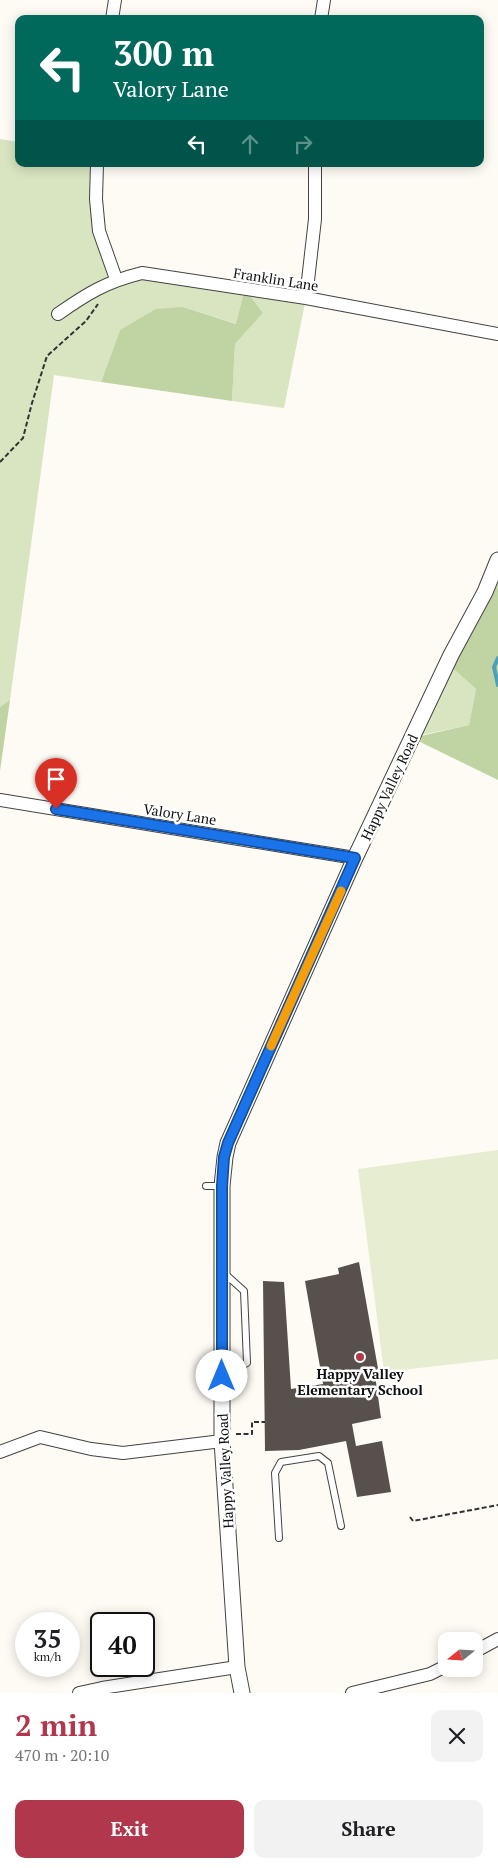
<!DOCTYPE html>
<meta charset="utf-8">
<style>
:root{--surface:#fff;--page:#f2f2f2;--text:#202124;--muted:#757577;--accent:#b1374c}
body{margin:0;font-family:"PT Serif",serif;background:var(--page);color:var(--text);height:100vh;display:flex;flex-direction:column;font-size:19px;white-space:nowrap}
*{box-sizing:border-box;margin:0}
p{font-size:16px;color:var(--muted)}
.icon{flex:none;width:28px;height:28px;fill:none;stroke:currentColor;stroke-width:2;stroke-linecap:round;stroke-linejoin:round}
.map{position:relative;height:1693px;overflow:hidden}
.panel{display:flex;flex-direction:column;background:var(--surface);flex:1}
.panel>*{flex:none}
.top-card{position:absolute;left:15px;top:15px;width:469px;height:152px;border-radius:10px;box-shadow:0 2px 12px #0003;background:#00695c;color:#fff;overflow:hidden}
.needle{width:32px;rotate:252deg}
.fabs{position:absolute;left:438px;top:1632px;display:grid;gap:10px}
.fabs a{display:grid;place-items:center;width:45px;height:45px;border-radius:10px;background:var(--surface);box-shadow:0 2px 12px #0003;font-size:25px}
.speed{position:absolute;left:15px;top:1612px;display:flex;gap:10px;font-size:25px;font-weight:700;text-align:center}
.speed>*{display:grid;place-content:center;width:65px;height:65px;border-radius:50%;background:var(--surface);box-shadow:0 2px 12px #0003;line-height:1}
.speed small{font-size:12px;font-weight:400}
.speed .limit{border:2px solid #111;border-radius:8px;background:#fff;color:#111}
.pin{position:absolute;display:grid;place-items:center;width:42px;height:42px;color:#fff;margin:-51px -21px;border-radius:50% 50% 50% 0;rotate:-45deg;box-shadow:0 0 5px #0007}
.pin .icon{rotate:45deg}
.me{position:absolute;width:55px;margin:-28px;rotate:0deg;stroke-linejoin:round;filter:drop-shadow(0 0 4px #0008)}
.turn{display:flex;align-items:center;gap:18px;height:105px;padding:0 15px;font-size:22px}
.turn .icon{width:65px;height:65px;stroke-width:2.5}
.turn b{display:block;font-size:35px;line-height:42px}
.lanes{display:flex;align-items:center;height:48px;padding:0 15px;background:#0003;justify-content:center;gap:25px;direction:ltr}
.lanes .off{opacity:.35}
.round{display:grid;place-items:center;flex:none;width:52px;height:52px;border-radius:10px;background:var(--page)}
.head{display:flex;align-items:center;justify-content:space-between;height:85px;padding:0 15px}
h1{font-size:30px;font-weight:700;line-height:38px;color:var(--accent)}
.primary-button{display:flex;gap:10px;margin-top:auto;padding:10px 15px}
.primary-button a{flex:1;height:58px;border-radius:10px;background:var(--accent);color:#fff;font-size:20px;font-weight:700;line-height:58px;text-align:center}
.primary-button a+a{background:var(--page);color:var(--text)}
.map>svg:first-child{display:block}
.green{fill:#d8e5c0}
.forest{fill:#bfd4a2}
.pitch{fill:#e7edd1}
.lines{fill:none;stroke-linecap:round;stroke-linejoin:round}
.stream{stroke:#4d9fbe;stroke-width:4}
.building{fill:#57504d}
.service-casing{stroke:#434343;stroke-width:8}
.minor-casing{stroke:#434343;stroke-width:14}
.tertiary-casing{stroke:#434343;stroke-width:17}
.path{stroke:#323232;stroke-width:2;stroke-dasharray:5 2.5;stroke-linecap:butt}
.service{stroke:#fff;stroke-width:6}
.minor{stroke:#fff;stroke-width:12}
.tertiary{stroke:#fff;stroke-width:15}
.route-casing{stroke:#114b97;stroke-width:12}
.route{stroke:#1a73e8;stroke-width:9}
.slow{stroke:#f59e0b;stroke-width:9}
.poi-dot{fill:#b1374c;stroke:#fff;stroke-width:2}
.labels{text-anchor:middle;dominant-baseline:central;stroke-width:5;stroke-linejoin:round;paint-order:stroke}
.street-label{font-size:14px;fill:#101010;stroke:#fff}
.poi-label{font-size:14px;font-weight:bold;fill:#101010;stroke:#fff}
</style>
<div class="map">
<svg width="498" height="1693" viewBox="0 0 498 1693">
<rect width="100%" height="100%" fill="#fefbf4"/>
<!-- green -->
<path class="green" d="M0 139 19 142V164H97L96 199 116 279 142 273 306 298 284 408 232 401 235 344 263 313 245 290 237 324 183 307 120 330 101 382 54 375 10 700 0 707Z
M447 663 476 689 469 725 412 737Z"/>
<!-- forest -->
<path class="forest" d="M245 289 263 313 235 344 232 401 101 382 120 330 156 309 183 307 236 324Z
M498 560V780L412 738 469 725 476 689 447 663Z
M10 700 0 771V707Z"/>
<!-- pitch -->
<path class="pitch" d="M498 1150V1359L384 1372 358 1169Z"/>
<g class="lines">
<!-- stream -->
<path class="stream" d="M498 658 494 667 498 685"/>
</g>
<!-- building -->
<path class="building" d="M359 1262 379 1374 375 1375 381 1418 352 1424 356 1446 382 1441 391 1492 357 1497 346 1441 299 1450 265 1451 263 1281 284 1282 291 1389 323 1384 305 1281 339 1274 338 1268Z"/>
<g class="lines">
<defs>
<path id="service" d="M206 1186H222
M223 1375 247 1363 244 1291 224 1273
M279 1538 275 1473 281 1462 319 1456 328 1463 341 1526"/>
<path id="minor" d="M112 19 115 0
M321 19 324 0
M97 164 96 199 99 231 116 279
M306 298 315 219V164
M58 314C88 293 106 282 142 273L306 298 498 334
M0 800 355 858
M0 1452 40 1437 91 1449 123 1453 222 1441
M474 1652 498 1639
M79 1693 102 1688 237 1667
M352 1693 430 1674 446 1666"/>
<path id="tertiary" d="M242 1693 237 1667 222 1441V1186L225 1157 228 1143 355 858 451 655 485 592 498 560"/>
</defs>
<!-- service casing -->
<use href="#service" class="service-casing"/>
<!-- minor casing -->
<use href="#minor" class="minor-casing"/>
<!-- tertiary casing -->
<use href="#tertiary" class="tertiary-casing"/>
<!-- path -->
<path class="path" d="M0 462 23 438 32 403 47 356 86 321 98 304
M236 1434H252V1422H265
M410 1517 413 1521 498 1505"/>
<!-- service -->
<use href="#service" class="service"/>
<!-- minor -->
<use href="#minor" class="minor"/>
<!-- tertiary -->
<use href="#tertiary" class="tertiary"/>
</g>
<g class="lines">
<defs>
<path id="route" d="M56 809 355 858 228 1143 224 1157 222 1186V1376"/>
</defs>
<!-- route casing -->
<use href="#route" class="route-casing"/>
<!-- route -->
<use href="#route" class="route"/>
<!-- slow -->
<path class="slow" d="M271 1046 341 891"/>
</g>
<!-- markers -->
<circle class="poi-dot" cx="360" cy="1357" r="5"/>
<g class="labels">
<!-- street labels -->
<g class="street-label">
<text transform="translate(276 279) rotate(9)">Franklin Lane</text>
<text transform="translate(389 787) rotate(-65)">Happy Valley Road</text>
<text transform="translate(180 814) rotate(9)">Valory Lane</text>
<text transform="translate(225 1471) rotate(-93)">Happy Valley Road</text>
</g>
<!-- poi labels -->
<g class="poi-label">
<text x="360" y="1373">Happy Valley<tspan x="360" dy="16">Elementary School</tspan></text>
</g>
</g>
</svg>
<div class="fabs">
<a><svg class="needle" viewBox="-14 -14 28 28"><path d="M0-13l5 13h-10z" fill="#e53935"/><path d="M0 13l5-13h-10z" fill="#757577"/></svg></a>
</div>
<div class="speed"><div>35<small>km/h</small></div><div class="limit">40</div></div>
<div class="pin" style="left:56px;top:809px;background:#d93025"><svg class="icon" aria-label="arrive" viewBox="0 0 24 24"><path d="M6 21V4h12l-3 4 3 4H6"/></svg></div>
<svg class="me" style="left:222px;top:1376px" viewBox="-20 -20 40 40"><circle r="19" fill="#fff"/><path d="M0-13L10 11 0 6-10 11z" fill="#1a73e8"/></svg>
<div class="top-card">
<div class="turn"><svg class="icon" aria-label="left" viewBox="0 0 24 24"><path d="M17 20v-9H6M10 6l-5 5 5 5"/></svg><div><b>300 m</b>Valory Lane</div></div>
<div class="lanes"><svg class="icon" aria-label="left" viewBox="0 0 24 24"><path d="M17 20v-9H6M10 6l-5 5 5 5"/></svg><svg class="icon off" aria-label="ahead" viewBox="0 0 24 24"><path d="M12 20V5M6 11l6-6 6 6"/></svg><svg class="icon off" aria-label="right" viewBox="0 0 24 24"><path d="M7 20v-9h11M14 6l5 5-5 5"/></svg></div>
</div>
</div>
<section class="panel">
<div class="head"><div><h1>2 min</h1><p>470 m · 20:10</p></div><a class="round"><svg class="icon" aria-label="close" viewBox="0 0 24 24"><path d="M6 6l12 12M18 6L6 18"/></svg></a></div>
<div class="primary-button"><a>Exit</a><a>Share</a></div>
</section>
